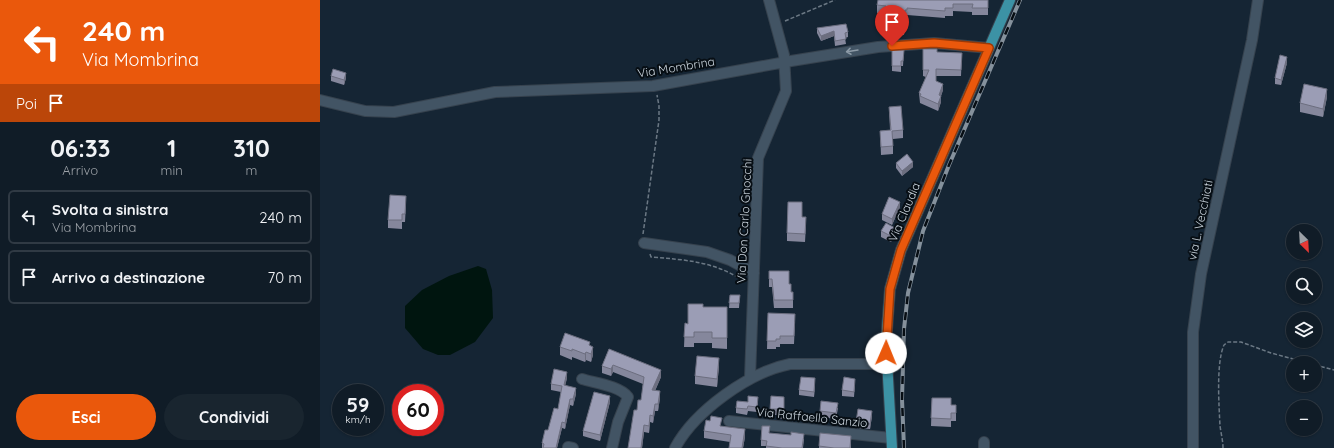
<!DOCTYPE html>
<html lang="it">
<meta charset="utf-8">
<style>
:root{--surface:#101c27;--page:#19252f;--text:#f1f3f6;--muted:#9ca1a7;--line:#303a44;--accent:#ea580c}
body{margin:0;font-family:Quicksand,sans-serif;background:var(--page);color:var(--text);height:100vh;display:flex;flex-direction:column;font-size:15px;white-space:nowrap}
*{box-sizing:border-box;margin:0}
p{font-size:13px;color:var(--muted)}
.icon{flex:none;width:22px;height:22px;fill:none;stroke:currentColor;stroke-width:2;stroke-linecap:round;stroke-linejoin:round}
.map{position:relative;flex:1;overflow:hidden}
.drawer{display:flex;flex-direction:column;background:var(--surface);width:320px}
.drawer>*{flex:none}
.hud{background:#ea580c;color:#fff;overflow:hidden}
.needle{width:26px;rotate:156deg}
.controls{position:absolute;left:966px;top:224px;display:grid;gap:8px}
.controls a{display:grid;place-items:center;width:36px;height:36px;border-radius:50%;background:var(--surface);box-shadow:0 1px 3px #0004,0 0 0 1px var(--line);font-size:20px}
.speed{position:absolute;left:12px;top:384px;display:flex;gap:8px;font-size:20px;font-weight:700;text-align:center}
.speed>*{display:grid;place-content:center;width:52px;height:52px;border-radius:50%;background:var(--surface);box-shadow:0 1px 3px #0004,0 0 0 1px var(--line);line-height:1}
.speed small{font-size:10px;font-weight:400}
.speed .limit{border:6px solid #d22;background:#fff;color:#111}
.pin{position:absolute;display:grid;place-items:center;width:34px;height:34px;color:#fff;margin:-41px -17px;border-radius:50% 50% 50% 0;rotate:-45deg;box-shadow:0 0 4px #0007}
.pin .icon{rotate:45deg}
.me{position:absolute;width:44px;margin:-22px;rotate:1deg;stroke-linejoin:round;filter:drop-shadow(0 0 3px #0008)}
.turn{display:flex;align-items:center;gap:14px;height:84px;padding:0 16px;font-size:18px}
.turn .icon{width:52px;height:52px;stroke-width:2.5}
.turn b{display:block;font-size:28px;line-height:34px}
.then{display:flex;align-items:center;height:38px;padding:0 16px;background:#0003;gap:8px;font-size:15px}
.eta{display:flex;justify-content:space-evenly;align-items:center;height:68px;text-align:center}
.eta b{font-size:24px;font-weight:800;line-height:28px}
.cta{display:flex;gap:8px;margin-top:auto;padding:8px 16px}
.cta a{flex:1;height:46px;border-radius:24px;background:var(--accent);color:#fff;font-size:16px;font-weight:800;line-height:46px;text-align:center}
.cta a+a{background:var(--page);color:var(--text)}
ul{padding:0;list-style:none}
li{display:flex;align-items:center;gap:12px;height:54px;margin:0 8px 6px;padding:0 8px;border:2px solid var(--line);border-radius:6px}
li div{flex:1}
li b{display:block;font-size:15px}
li em{font-style:normal}
main{display:flex;flex:1;min-height:0}
.map>svg:first-child{display:block}
.water{fill:#00150f}
.lines{fill:none;stroke-linecap:round;stroke-linejoin:round}
.minor-casing{stroke:#36424e;stroke-width:12}
.major-casing{stroke:#36424e;stroke-width:12}
.path{stroke:#6b7884;stroke-width:1.5;stroke-dasharray:4 2;stroke-linecap:butt}
.minor{stroke:#425464;stroke-width:10}
.major{stroke:#3c92a5;stroke-width:10}
.rail-casing{stroke:#85919c;stroke-width:4}
.rail{stroke:#070e14;stroke-width:2.5;stroke-dasharray:8;stroke-linecap:butt}
.wall{fill:#85879c}
.shaded-wall{fill:#6c6e7f}
.building{fill:#9b9db5;stroke:#6c6e7f}
.oneway{stroke:#8d9ba7}
.route-casing{stroke:#983908;stroke-width:10}
.route{stroke:#ea580c;stroke-width:7}
.labels{text-anchor:middle;dominant-baseline:central;stroke-width:4;stroke-linejoin:round;paint-order:stroke}
.street-label{font-size:12px;fill:#cbd5de;stroke:#070e14}
</style>
<main>
<section class="drawer">
<div class="hud">
<div class="turn"><svg class="icon" aria-label="left" viewBox="0 0 24 24"><path d="M17 20v-9H6M10 6l-5 5 5 5"/></svg><div><b>240 m</b>Via Mombrina</div></div>
<div class="then">Poi<svg class="icon" aria-label="arrive" viewBox="0 0 24 24"><path d="M6 21V4h12l-3 4 3 4H6"/></svg></div>
</div>
<div class="eta">
<div><b>06:33</b><p>Arrivo</p></div>
<div><b>1</b><p>min</p></div>
<div><b>310</b><p>m</p></div>
</div>
<ul>
<li><svg class="icon" aria-label="left" viewBox="0 0 24 24"><path d="M17 20v-9H6M10 6l-5 5 5 5"/></svg><div><b>Svolta a sinistra</b><p>Via Mombrina</p></div><em>240 m</em></li>
<li><svg class="icon" aria-label="arrive" viewBox="0 0 24 24"><path d="M6 21V4h12l-3 4 3 4H6"/></svg><div><b>Arrivo a destinazione</b></div><em>70 m</em></li>
</ul>
<div class="cta"><a>Esci</a><a>Condividi</a></div>
</section>
<div class="map">
<svg width="1014" height="448" viewBox="0 0 1014 448">
<rect width="100%" height="100%" fill="#152534"/>
<!-- water -->
<path class="water" d="M158 266 166 269 172 290 173 318 155 342 130 355H118L103 349 85 328V306L102 290 129 276Z"/>
<g class="lines">
<defs>
<path id="minor" d="M0 100 45 111 74 112 175 92 333 86 471 61 558 47 614 43 669 48
M324 243 387 252 410 260 434 273
M430 378 438 158 466 91 464 55 449 0
M262 379C275 383 300 386 308 397L298 422 292 448
M409 421 571 438
M248 447 253 448
M355 448C375 411 429 372 470 364H566
M664 448V442
M873 448V332L881 274 932 40 938 0"/>
<path id="major" d="M572 448 566 343 570 289 581 250 690 0"/>
</defs>
<!-- minor casing -->
<use href="#minor" class="minor-casing"/>
<!-- major casing -->
<use href="#major" class="major-casing"/>
<!-- path -->
<path class="path" d="M465 21 515 0
M323 234 339 120V106L337 95
M330 254 331 257C366 260 393 261 424 281
M995 365 1014 370
M903 448C903 441 901 433 900 426 899 405 896 363 904 345L908 342H921L951 353 988 363"/>
<!-- minor -->
<use href="#minor" class="minor"/>
<!-- major -->
<use href="#major" class="major"/>
<defs>
<path id="rail" d="M584 448 582 399 584 329 588 293 603 231 629 165 700 0"/>
</defs>
<!-- rail casing -->
<use href="#rail" class="rail-casing"/>
<!-- rail -->
<use href="#rail" class="rail"/>
</g>
<!-- wall -->
<path class="wall" d="M668 0V15H652V12L633 11V16H625V18L587 15V17H585L584 35 576 34V36H568L569 18 565 17V14L557 13V5Z
M497 28 528 32V37L525 38 526 44 515 46 514 36 501 41 497 33Z
M603 49 617 52 642 53 641 76H616V81L623 90 621 96V102L618 111 600 103 599 93 606 77 603 76Z
M572 50H584L583 66H581V72L572 71Z
M967 63 961 85 955 84V78Z
M11 76 26 78 24 85 11 81Z
M1007 97 1003 117 980 112V103Z
M569 107 583 130V138L573 139V154L561 155 560 131 570 130Z
M576 163 593 167 582 176 576 168Z
M86 204 85 222H82V229L68 228V220Z
M580 207 572 225 562 220V214Z
M482 217 486 225 485 242 467 241V233Z
M561 231 575 234 571 242 561 237Z
M449 271 469 284 471 292H473V308H454L452 287H449Z
M410 295H420L419 308H409Z
M383 307H407V349L392 348V343H374V347H364L365 323 368 324Z
M448 313 475 322 474 344H460V347H456V349H447Z
M270 346 273 355 271 362 266 360 265 362 252 357V360L240 355V347Z
M289 349 341 377 335 391 340 398 338 411H335L333 423 330 422 329 433 324 432 322 448H308L317 410 321 400 323 384 293 372 291 376 282 373V366Z
M399 366 397 387 375 384V376Z
M247 378 245 385 256 394 253 406 250 405 245 429 242 428 237 448H222V443L228 430 238 409 241 392 231 390V384Z
M495 384 494 397 479 395V390Z
M535 384 534 397 522 396V390Z
M451 396 464 397V419H457V415H450Z
M612 398 631 405H636V421H631V427L611 426Z
M290 402 280 441 263 436V431Z
M438 402 437 412 428 411 427 415 416 413V408Z
M518 408 516 419 500 417V411Z
M552 416 550 429 536 428V422Z
M402 426 425 437 423 448H409L410 442 384 438V431Z
M450 433 484 439 483 448H446V446H441V440Z
M500 433 531 442V448H499Z"/>
<!-- shaded-wall -->
<path class="shaded-wall" d="M585 10V17L584 35V28Z
M514 31V36L501 41V36Z
M967 57V63L961 85V80Z
M26 73V78L24 85V80Z
M623 84V90L621 96V102L618 111V104L619 95Z
M1007 89V97L1003 117V109Z
M593 162V167L582 176V171Z
M580 202V207L572 225V219Z
M575 228V234L571 242V236Z
M273 347V355L271 362V354Z
M266 352V360L265 362V354Z
M399 358V366L397 387V379Z
M293 365V372L291 376V369Z
M341 370V377L332 397V390Z
M247 372V378L244 392V385Z
M495 378V384L494 397V392Z
M256 388V394L253 406V399Z
M340 391V398L338 411V404Z
M290 396V402L280 441V435Z
M250 399V405L245 429V423Z
M335 404V411L333 423V416Z
M552 411V416L550 429V424Z
M330 415V422L329 433V426Z
M242 422V428L237 448H236Z
M324 425V432L322 448H321Z
M425 429V437L423 448H422Z"/>
<!-- building -->
<path class="building" d="M558 0H668V8H652L653 4H633V8H625V11L587 8V10H585L584 28 576 27V29L568 28 570 10H565L566 6 557 5Z
M526 24 528 32 525 33 526 39 515 41 514 31 501 36 497 28Z
M603 49H617V52L642 53 641 70 616 69V81L623 84 619 95 621 96 618 104 600 96 601 94 599 93 609 70H603Z
M572 50H584L583 61H581V66H572Z
M960 55 967 57 961 80 955 78Z
M13 69 26 73 24 80 11 76Z
M984 84 1007 89 1003 109 980 103Z
M581 106 583 130 572 131 573 146 561 147 560 131 571 130 569 107Z
M587 154 593 162 582 171 576 163Z
M70 195 86 196 85 214H82V220H68Z
M569 197 580 202 572 219 562 214Z
M468 202H482V217H486L485 234 467 233Z
M566 223 575 228 571 236 561 231Z
M449 271H469V284H471V292H473V300H454L452 279H449Z
M410 295H420L419 303H409Z
M368 304H383V307H407V338H392V332H374V337H364L365 323 368 324Z
M448 313 475 314 474 336H460V339H456V341H447Z
M245 333 270 342 269 345 273 347 271 354 266 352 265 354 252 349V351L240 347Z
M289 349 341 370 332 390 340 391 338 404H335L333 416 330 415 329 426 324 425 321 448H308L314 410H317L318 400H321L324 377 293 365 291 369 282 366Z
M377 356 399 358 397 379 375 376Z
M234 369 247 372 244 385 256 388 253 399H250L245 423 242 422 236 448H223L224 444 222 443 225 430H228L234 408 238 409 242 386 231 384Z
M481 377 495 378 494 392 479 390Z
M524 377 535 379 534 392 522 390Z
M274 392 290 396 280 435 263 431Z
M428 396 438 397 437 407 428 406 427 409 416 408 417 401 428 402Z
M451 396 464 397V414H457V409H450Z
M612 398H631V405H636V413H631V419L611 418Z
M501 401 518 403 516 413 500 411Z
M538 409 552 411 550 424 536 422Z
M391 416 402 418 400 426 425 429 422 448H409L411 435 384 431 386 420 390 421Z
M442 426H450L449 433 471 435V432L484 434 482 448H462L446 446 447 441 441 440Z
M500 433 531 436 530 448H514L499 446Z"/>
<!-- one-way arrows -->
<defs><path id="oneway-shaft" d="M-6 0H5M1.5-3L5.5 0L1.5 3" fill="none" stroke-width="1.6" stroke-linecap="round" stroke-linejoin="round"/></defs>
<use class="oneway" href="#oneway-shaft" transform="translate(532 51) rotate(171)"/>
<g class="lines">
<defs>
<path id="route" d="M566 353 570 289 581 250 669 48 614 43 572 46"/>
</defs>
<!-- route casing -->
<use href="#route" class="route-casing"/>
<!-- route -->
<use href="#route" class="route"/>
</g>
<g class="labels">
<!-- street labels -->
<g class="street-label">
<text transform="translate(356 67) rotate(-9)">Via Mombrina</text>
<text transform="translate(584 212) rotate(-67)">Via Claudia</text>
<text transform="translate(880 220) rotate(-78)">via L. Vecchiati</text>
<text transform="translate(424 221) rotate(-87)">Via Don Carlo Gnocchi</text>
<text transform="translate(492 417) rotate(6)">Via Raffaello Sanzio</text>
</g>
</g>
</svg>
<div class="controls">
<a><svg class="needle" viewBox="-14 -14 28 28"><path d="M0-13l5 13h-10z" fill="#e53935"/><path d="M0 13l5-13h-10z" fill="#9ca1a7"/></svg></a>
<a><svg class="icon" aria-label="search" viewBox="0 0 24 24"><circle cx="10" cy="10" r="6"/><path d="M15 15l6 6"/></svg></a>
<a><svg class="icon" aria-label="layers" viewBox="0 0 24 24"><path d="M12 4l9 5-9 5-9-5zM3 14l9 5 9-5"/></svg></a>
<a>+</a>
<a>−</a>
</div>
<div class="speed"><div>59<small>km/h</small></div><div class="limit">60</div></div>
<div class="pin" style="left:572px;top:46px;background:#d93025"><svg class="icon" aria-label="arrive" viewBox="0 0 24 24"><path d="M6 21V4h12l-3 4 3 4H6"/></svg></div>
<svg class="me" style="left:566px;top:353px" viewBox="-20 -20 40 40"><circle r="19" fill="#fff"/><path d="M0-13L10 11 0 6-10 11z" fill="#ea580c"/></svg>
</div>
</main>
